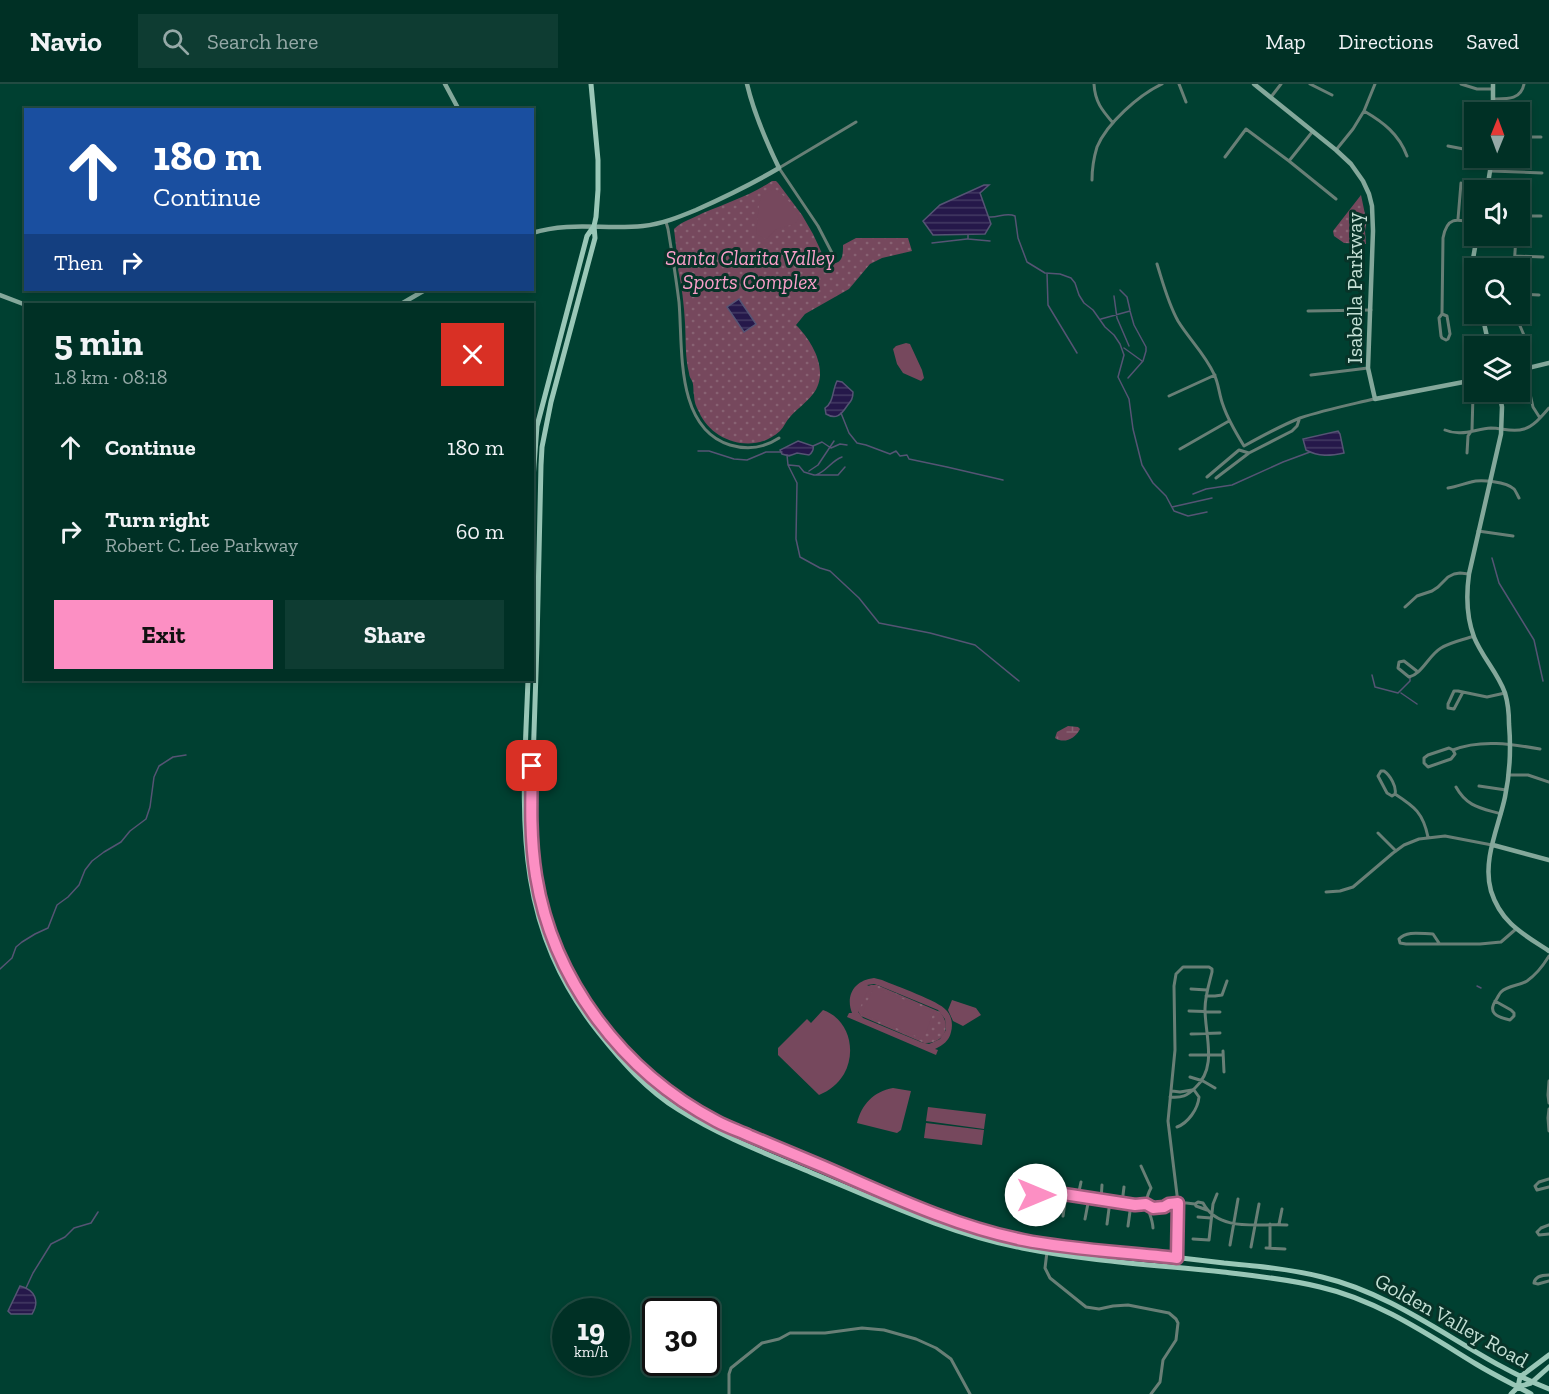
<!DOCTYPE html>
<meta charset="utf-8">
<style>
:root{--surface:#003025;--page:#0e3c32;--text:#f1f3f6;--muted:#95a9a7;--line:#224b42;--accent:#fc8fc3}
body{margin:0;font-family:"Zilla Slab",serif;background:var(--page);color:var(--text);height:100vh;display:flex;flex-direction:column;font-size:22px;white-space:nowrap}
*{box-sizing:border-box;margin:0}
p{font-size:20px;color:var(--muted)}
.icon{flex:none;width:33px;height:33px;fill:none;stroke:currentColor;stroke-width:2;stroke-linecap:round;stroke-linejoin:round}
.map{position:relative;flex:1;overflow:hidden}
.panel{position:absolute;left:24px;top:219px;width:510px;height:378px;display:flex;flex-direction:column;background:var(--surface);border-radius:0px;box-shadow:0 3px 9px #0003,0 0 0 2px var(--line)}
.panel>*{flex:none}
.hud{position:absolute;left:24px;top:24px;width:510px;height:183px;border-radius:0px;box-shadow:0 3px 9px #0003,0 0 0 2px var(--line);background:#1a4fa0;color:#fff;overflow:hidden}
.needle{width:39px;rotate:1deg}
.tools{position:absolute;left:1464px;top:18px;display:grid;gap:12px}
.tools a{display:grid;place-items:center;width:66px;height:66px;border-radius:0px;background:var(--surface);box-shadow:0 3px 9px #0003,0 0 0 2px var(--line);font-size:30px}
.speed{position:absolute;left:552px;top:1214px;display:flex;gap:12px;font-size:30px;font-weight:700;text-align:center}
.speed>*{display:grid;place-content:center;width:78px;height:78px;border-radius:50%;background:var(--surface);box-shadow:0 3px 9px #0003,0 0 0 2px var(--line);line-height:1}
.speed small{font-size:15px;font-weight:400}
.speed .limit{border:3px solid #111;border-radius:9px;background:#fff;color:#111}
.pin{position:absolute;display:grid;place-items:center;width:51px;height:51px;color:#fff;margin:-26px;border-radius:12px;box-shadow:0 3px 9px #0006}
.me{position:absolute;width:66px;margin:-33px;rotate:90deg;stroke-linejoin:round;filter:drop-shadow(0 0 4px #0008)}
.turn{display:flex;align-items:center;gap:21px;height:126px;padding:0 30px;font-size:27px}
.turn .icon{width:78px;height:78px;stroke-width:2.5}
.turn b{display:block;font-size:42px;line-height:51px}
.then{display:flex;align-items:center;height:57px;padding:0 30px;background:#0003;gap:12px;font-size:22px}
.round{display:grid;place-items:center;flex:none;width:63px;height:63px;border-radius:0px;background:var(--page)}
.overview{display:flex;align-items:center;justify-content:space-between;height:102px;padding:0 30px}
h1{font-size:36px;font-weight:700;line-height:45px}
.button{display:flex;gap:12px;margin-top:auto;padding:12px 30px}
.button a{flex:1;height:69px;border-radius:0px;background:var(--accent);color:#111;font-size:24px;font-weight:700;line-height:69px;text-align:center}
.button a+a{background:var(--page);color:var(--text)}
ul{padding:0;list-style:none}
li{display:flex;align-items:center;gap:18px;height:84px;padding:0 30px}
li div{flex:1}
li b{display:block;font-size:22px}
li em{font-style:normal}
header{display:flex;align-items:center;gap:36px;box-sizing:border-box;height:84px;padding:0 30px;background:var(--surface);border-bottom:2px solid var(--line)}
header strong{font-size:28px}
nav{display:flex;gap:33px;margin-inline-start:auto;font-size:21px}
.search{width:420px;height:54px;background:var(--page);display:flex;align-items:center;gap:15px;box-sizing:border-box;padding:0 21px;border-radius:0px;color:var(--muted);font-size:22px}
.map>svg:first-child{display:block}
.wetland{fill:url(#wetland-marsh)}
.park{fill:url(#park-dots)}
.pitch{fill:#76485d;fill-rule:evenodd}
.water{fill:url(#water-rules);stroke:#555474;stroke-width:1.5}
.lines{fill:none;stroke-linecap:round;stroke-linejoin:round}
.stream{stroke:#555474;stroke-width:1.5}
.street{stroke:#687f76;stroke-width:3}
.secondary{stroke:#84a89b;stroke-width:4.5}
.primary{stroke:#99c7b7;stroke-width:5}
.route-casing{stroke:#a45d7f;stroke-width:15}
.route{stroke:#fc8fc3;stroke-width:10}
.labels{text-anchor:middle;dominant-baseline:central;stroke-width:6;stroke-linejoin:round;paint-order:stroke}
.park-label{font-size:21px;font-style:italic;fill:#fa9fc9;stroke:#073328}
.street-label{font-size:21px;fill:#c4e0d5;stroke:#073328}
</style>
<header>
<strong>Navio</strong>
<div class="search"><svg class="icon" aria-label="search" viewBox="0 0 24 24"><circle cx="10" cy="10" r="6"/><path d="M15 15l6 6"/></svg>Search here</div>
<nav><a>Map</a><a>Directions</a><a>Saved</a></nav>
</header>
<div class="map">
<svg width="1549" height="1310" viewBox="0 0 1549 1310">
<defs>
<pattern id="wetland-marsh" width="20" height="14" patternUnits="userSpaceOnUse" patternTransform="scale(1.5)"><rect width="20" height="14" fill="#76485d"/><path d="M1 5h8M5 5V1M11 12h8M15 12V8" fill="none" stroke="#886273"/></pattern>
<pattern id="park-dots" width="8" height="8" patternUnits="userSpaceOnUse" patternTransform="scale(1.5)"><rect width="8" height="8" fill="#76485d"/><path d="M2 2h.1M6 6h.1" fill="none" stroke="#886273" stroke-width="1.8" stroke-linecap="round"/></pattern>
<pattern id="water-rules" width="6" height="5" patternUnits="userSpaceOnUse" patternTransform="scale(1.5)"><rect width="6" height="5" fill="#25184a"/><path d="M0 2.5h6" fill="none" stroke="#433963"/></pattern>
</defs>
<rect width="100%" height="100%" fill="#004031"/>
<!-- wetland -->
<path class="wetland" d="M1068 642 1078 643 1080 645C1075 655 1064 660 1055 654L1057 648Z"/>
<!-- park -->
<path class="park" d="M772 97H776L778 99 802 131 813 150 827 180C842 180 843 175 843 161L856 154H908L912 167 882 174 870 180 849 205 805 230 796 241C813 258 830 288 813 310 806 319 797 325 790 333 786 337 784 343 780 347 754 371 712 358 699 328 696 323 694 317 694 311 693 307 694 301 692 297 691 295 689 292 689 289 685 273 686 256 685 239 684 221 682 203 678 185L681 181 680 174 677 171 674 145C682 137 694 134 703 129 727 119 751 111 772 97Z
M1361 111 1366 135 1367 136 1365 147 1366 160 1344 159 1334 152 1333 147Z
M871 901H877L940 928C953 944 943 960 924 959L861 932C851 919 856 905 871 901Z"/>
<!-- pitch -->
<path class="pitch" d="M774 105C784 110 796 124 799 134L795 140 777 145 766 155 756 150 759 120 762 111Z
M906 259 910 260 922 286 924 294 921 297 903 289 897 280 893 265 896 262Z
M874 894 882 896C896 902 939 917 946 926 952 932 953 941 951 948 949 957 943 961 935 965L938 966 936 971 847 933 849 929H852C845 911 855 896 874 894ZM867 901 874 900 880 902 938 926 945 935 946 946 940 955 929 960 921 958 863 934 858 928 867 908 869 907 871 903Z
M874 903 934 928 923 955 862 930Z
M952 916 976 924 981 931 963 942 953 937 948 926Z
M823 926C849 935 857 967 844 990 838 1000 829 1007 819 1011L778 971V964L807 935 811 939Z
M893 1004 911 1007 901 1046 897 1049 857 1039C862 1020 873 1008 893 1004Z
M928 1023 986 1030 984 1045 926 1037Z
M926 1039 984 1046 982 1061 924 1054Z"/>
<!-- water -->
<path class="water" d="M984 101H989L980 109 991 140 985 150 933 151 923 137 940 121Z
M739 215 756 240 744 248 727 223Z
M837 297 842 298 853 308C853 315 851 317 847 322 841 331 836 336 826 330L825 324C834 318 832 307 837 297Z
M1338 347 1340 350 1344 369C1330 372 1319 373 1306 366L1303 355Z
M798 357 813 362C814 365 812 369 809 371L797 369 789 372 782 370 780 366Z
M20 1202C35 1206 40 1217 32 1230H11L8 1227Z"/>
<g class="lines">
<!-- stream -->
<path class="stream" d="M989 133C998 134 1006 128 1015 132L1018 154 1027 178 1045 189 1060 190 1071 194 1075 199 1079 211 1084 219 1093 226 1105 243 1114 251 1120 260 1124 271 1118 293 1129 315 1133 345 1142 381 1153 399 1166 412 1174 427 1188 432 1207 428
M968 151V155L990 157
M932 159 967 155
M1047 189 1048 221 1077 269
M1120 206 1127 213 1130 226
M1114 212 1117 234 1129 262
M1101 235 1130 227 1134 241 1146 263V267L1143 277 1128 294
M1124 264 1142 277
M841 329 849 349 857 359 866 361 890 370 896 367 900 372 907 371 909 375 947 383 1003 396
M813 362 822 358 831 364 840 360 847 361
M698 367H709L734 375 747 376 766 368H782
M787 371 788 381 797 399 796 455 800 473 820 484 830 487 859 514 879 539 930 549 975 561 1019 597
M789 381 799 382 804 388 814 391H838L845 383
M809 387 818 381 834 357
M816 391C827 387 831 377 842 373
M1193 410 1206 405 1232 401 1283 378 1310 368
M1172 423 1212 414
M1492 474 1499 499 1534 556 1543 597
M1372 591 1375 603 1398 609 1410 597V593
M1401 609 1417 620
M0 885 12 874 16 863 22 858 35 850 48 844 57 821 68 813 79 801 85 786 92 777 104 768 121 758 130 747 146 735 150 723 154 693 159 682 173 673 186 671
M1477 902 1481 904
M26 1204 33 1189 51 1160 65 1153 74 1144 91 1139 98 1128"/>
<!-- street -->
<path class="street" d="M1094 0C1095 18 1102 26 1113 39
M1179 0 1186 18
M1310 0 1332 11
M1461 0 1477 5H1493
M1271 13 1281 0
M1493 15C1507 15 1521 16 1524 0
M1464 25 1493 27
M1364 27C1383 38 1399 50 1407 72
M1520 53H1541
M1448 62 1474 67
M1336 66 1353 45 1364 27 1375 0
M1225 73 1246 45 1289 77 1336 115
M1289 77 1313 47
M1491 87 1542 89
M1092 96C1092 86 1094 73 1097 63 1107 39 1139 11 1162 0
M1520 132H1541
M1458 135 1461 99
M666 138 668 145C672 169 676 194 679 218 683 264 675 344 730 361 747 366 764 364 779 354
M832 169 818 142 779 84 856 38
M1515 172 1543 173
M1157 180C1163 199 1168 219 1178 237 1189 255 1205 270 1214 290 1219 300 1219 311 1223 321 1228 336 1236 349 1244 362 1262 352 1280 342 1300 334 1324 326 1349 321 1374 315
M1514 184 1516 152
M1520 210 1539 211
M1308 227 1371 226
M1442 230 1443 154C1447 132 1457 135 1474 139
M1442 230 1447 232 1450 250 1448 255 1446 256 1442 254 1441 252 1439 234Z
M1515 230 1526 256
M1311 291 1368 284
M1528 301 1533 323 1540 334
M1169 312 1215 291
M1445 346C1461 353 1475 345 1491 344 1502 344 1513 349 1524 345 1534 342 1542 332 1549 324
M1180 365 1229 337
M1467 369 1468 352 1472 346 1473 311
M1207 393 1239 366 1249 369
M1216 394 1249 369 1292 347 1297 342 1299 336
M1448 404C1456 403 1463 400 1471 398 1481 395 1507 398 1514 405 1515 406 1519 414 1519 414
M1478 447 1513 452
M1405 523 1417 512 1432 507 1438 503 1448 493 1454 490 1460 489 1469 490
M1418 588 1404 577 1399 578 1398 584 1409 593C1422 590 1429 571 1441 564 1451 558 1463 556 1474 552
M1463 608 1454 625 1448 624V620L1454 607H1458L1487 613 1505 609
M1449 664 1453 666 1455 670 1451 675 1428 683 1424 679V674L1428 671Z
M1453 666C1480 655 1512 660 1540 665
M1508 691H1528L1549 698
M1479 702 1506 706
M1456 703C1467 723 1481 724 1501 730
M1395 710C1397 703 1390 691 1384 687H1381L1378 692 1387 709 1392 712 1395 710C1415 723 1423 729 1428 753
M1378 749 1396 767
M1326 808 1340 807 1353 803 1393 769 1404 761 1419 755 1445 752 1492 761
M1439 859 1433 850C1422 850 1407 846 1399 855L1400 859 1406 860H1480L1501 858 1516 845
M1191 905 1207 906
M1206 912H1215L1222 911 1227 897
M1495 917 1511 926 1514 929V932L1510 936C1497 933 1487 929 1496 916 1498 913 1499 910 1501 908 1508 901 1519 902 1527 897 1537 890 1543 882 1549 872
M1189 927 1220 928
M1191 950 1220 949
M1223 967 1224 988
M1190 971H1223
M1190 993 1203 997 1215 1004
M1549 997 1548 1011 1549 1019
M1172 1007 1180 1008 1192 1006
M1170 1013C1182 1014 1187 1012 1195 1004 1218 983 1205 952 1205 925 1205 912 1209 900 1212 888V885L1209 883H1183L1176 890 1174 902 1175 966 1168 1037 1178 1119V1166L1176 1183
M1549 1025 1548 1034 1549 1047
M1177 1043C1188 1039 1198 1025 1199 1013L1194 1006
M1141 1082 1151 1104C1141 1122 1152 1127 1153 1144
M1549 1095 1539 1098 1535 1102 1537 1106 1549 1103
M1014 1097V1111L1020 1115
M1057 1110 1059 1096
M1036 1111 1037 1095
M1078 1112 1081 1098
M1101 1116 1102 1101
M1009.5 1121a3.5 3.5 0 1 1 7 0a3.5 3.5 0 1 1-7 0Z
M1015 1118C1046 1103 1080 1113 1113 1118 1120 1119 1129 1121 1136 1121 1148 1121 1158 1115 1169 1120
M1122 1119 1124 1103
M1147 1120C1158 1126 1164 1120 1175 1119 1181 1118 1188 1119 1195 1120L1198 1118 1203 1119C1219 1149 1260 1139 1287 1141
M1195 1120 1196 1122 1207 1126
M1041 1127 1044 1110
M1063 1132 1066 1111
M1198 1133 1211 1134
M1085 1135 1089 1114
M1107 1140 1110 1117
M1270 1140V1164
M1279 1140 1282 1125
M1128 1142 1131 1120
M1537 1148 1541 1144 1549 1141
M1537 1148 1539 1151 1549 1150
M1193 1155 1209 1156 1213 1120 1217 1110
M1230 1161 1238 1115
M1251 1163 1259 1120
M1266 1164 1285 1165
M1047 1168 1045 1184 1050 1194 1086 1223 1099 1225 1113 1222 1128 1221 1169 1229 1176 1235 1178 1239 1176 1256 1163 1276 1160 1298 1151 1310
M1534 1199C1535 1192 1543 1191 1549 1191
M1534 1199 1538 1200 1549 1197
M729 1310V1290L731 1284 762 1259 779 1255 790 1249H825L862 1244 884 1246 916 1255 936 1264 951 1275 970 1310"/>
<!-- secondary -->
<path class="secondary" d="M445 0 459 26
M1254 0 1336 66 1351 80 1363 97 1369 110 1372 122 1373 147 1368 284 1375 315 1474 296
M1493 28V0
M1487 106 1492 74
M532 149C571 137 604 146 643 142 662 140 679 133 696 126 725 113 752 100 779 84 766 57 754 30 747 0
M1474 197 1473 175 1477 152
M0 211 26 221
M401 220 425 206
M1482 230 1489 262
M1520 286 1549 279
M1499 308 1502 323 1501 350 1469 490C1466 512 1466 532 1474 553 1482 573 1498 589 1505 609 1508 619 1509 630 1509 640 1511 664 1510 689 1505 713 1499 742 1482 776 1491 807 1501 839 1523 850 1549 867
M1493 761 1549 776"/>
<!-- primary -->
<path class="primary" d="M594 142 595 154 551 318 542 363 541 381 537 559 531 738 536 793 544 828 551 847 570 893 591 926 607 948 624 968 645 988 674 1011 717 1038 926 1126C957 1138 989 1148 1021 1156 1049 1162 1078 1164 1106 1167 1146 1170 1185 1174 1224 1179 1257 1182 1290 1185 1322 1193 1406 1213 1470 1274 1549 1305
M532 408 537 342 587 152 594 142 596 133 598 106V76L591 0
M528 596C523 729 510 837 599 949 622 978 647 1006 679 1026 720 1052 767 1070 812 1089 880 1117 949 1150 1022 1164 1088 1177 1156 1181 1223 1188 1256 1192 1288 1195 1320 1203 1377 1216 1427 1250 1476 1280 1494 1291 1513 1300 1531 1310
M1518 1303 1520 1293 1549 1271
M1511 1310 1518 1303 1531 1299 1549 1283"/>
</g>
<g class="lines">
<defs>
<path id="route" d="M532 682C531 719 530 755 536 792 553 897 623 988 716 1037 727 1043 739 1047 750 1052 774 1062 798 1072 822 1082 887 1110 953 1142 1023 1156 1073 1166 1126 1168 1177 1174L1178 1119 1169 1120 1164 1123 1153 1124 1146 1120 1135 1121 1064 1110 1036 1111"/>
</defs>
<!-- route casing -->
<use href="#route" class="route-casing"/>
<!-- route -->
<use href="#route" class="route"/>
</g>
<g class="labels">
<!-- park labels -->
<g class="park-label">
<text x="750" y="173">Santa Clarita Valley<tspan x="750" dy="24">Sports Complex</tspan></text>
</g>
<!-- street labels -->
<g class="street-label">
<text transform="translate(1354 204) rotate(-90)">Isabella Parkway</text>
<text transform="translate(1452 1236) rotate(29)">Golden Valley Road</text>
</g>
</g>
</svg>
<div class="tools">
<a><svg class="needle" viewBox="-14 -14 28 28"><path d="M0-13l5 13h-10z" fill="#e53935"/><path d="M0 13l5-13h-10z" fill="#95a9a7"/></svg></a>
<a><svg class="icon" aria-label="sound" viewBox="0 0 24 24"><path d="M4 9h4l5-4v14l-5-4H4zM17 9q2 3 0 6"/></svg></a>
<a><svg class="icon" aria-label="search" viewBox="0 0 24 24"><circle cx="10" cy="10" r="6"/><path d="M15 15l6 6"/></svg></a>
<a><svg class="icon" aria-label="layers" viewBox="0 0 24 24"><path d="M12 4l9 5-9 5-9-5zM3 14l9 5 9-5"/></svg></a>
</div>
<div class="speed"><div>19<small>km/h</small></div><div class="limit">30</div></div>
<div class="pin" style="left:532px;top:682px;background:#d93025"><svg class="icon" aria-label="arrive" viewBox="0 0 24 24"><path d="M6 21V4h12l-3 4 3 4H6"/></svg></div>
<svg class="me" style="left:1036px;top:1111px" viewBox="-20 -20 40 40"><circle r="19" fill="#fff"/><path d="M0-13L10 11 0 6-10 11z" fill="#fc8fc3"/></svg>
<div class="hud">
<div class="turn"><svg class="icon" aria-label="ahead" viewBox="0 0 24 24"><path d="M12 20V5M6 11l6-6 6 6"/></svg><div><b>180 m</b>Continue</div></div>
<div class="then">Then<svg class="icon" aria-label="right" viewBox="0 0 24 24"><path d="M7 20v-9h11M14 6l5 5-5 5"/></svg></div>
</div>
<section class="panel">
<div class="overview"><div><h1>5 min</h1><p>1.8 km · 08:18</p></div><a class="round" style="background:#d93025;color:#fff"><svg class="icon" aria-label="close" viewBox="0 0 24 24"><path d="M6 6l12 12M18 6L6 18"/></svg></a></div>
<ul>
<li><svg class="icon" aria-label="ahead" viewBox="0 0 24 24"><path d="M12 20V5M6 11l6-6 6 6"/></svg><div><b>Continue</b></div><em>180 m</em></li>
<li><svg class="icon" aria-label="right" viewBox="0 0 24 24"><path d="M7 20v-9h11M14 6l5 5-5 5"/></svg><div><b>Turn right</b><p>Robert C. Lee Parkway</p></div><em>60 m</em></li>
</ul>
<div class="button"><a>Exit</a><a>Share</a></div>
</section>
</div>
